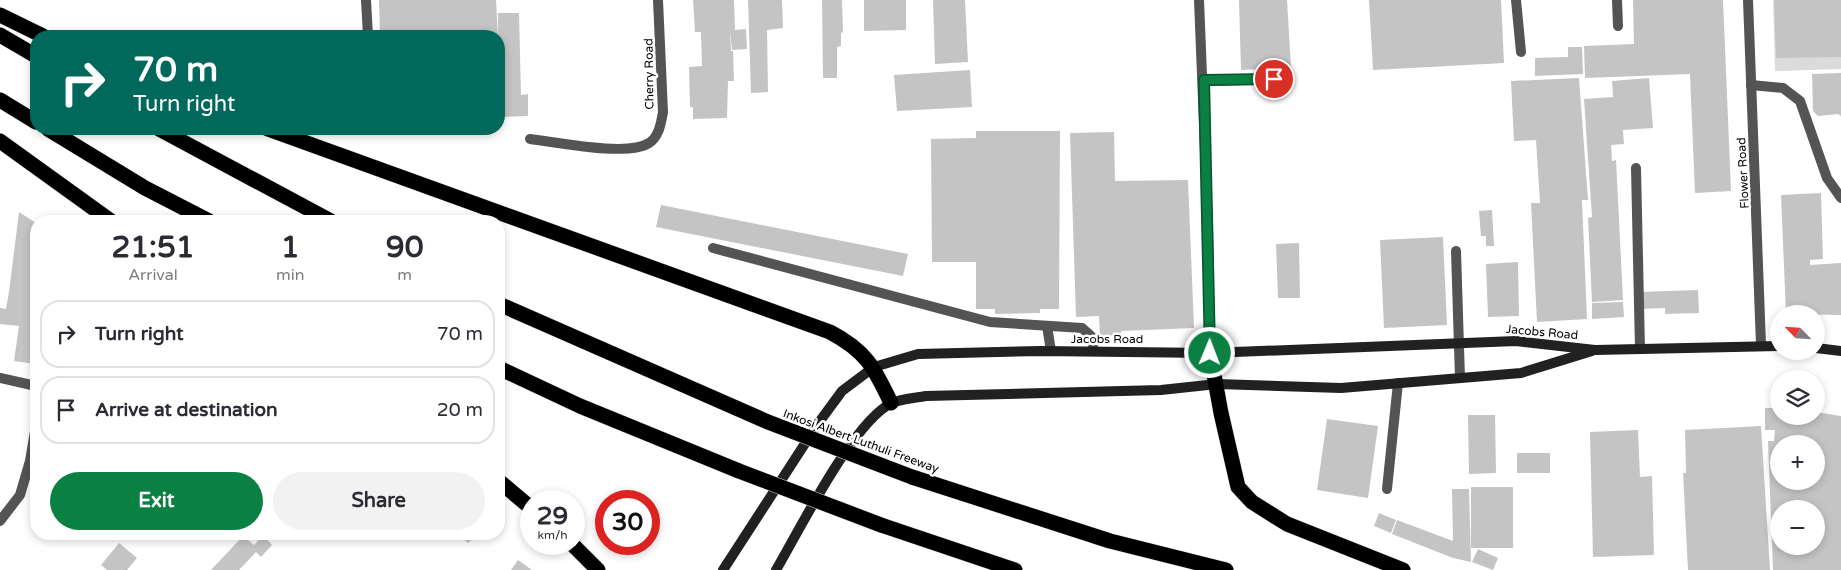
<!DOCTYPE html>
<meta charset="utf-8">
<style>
:root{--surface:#fff;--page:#f2f2f3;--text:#2b2b33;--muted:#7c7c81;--line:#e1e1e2;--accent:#0b8043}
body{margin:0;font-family:"Varela Round",sans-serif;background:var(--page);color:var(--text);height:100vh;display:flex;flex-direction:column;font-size:19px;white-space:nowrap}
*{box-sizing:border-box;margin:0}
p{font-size:16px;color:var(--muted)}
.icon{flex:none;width:28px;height:28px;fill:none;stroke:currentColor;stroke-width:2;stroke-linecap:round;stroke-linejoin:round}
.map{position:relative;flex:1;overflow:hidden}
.sheet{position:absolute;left:30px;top:215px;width:475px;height:325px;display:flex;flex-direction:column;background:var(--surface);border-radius:20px;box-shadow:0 2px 8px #0003}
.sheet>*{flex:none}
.guide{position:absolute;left:30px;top:30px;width:475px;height:105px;border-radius:20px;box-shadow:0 2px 8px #0003;background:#00695c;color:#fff;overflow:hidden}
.needle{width:32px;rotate:295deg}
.fabs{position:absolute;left:1770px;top:305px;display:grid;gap:10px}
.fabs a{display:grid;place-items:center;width:55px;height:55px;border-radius:50%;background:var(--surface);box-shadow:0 2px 8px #0003;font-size:25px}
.speed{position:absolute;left:520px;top:490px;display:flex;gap:10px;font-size:25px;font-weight:700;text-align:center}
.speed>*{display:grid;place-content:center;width:65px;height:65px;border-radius:50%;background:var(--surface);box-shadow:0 2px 8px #0003;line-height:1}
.speed small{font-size:12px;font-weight:400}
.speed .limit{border:8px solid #d22;background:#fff;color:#111}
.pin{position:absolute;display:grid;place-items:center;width:42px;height:42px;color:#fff;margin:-21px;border:2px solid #fff;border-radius:50%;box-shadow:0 1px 5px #0007}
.me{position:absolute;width:55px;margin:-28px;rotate:1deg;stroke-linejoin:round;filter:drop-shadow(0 0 4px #0008)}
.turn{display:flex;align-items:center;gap:18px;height:105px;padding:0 20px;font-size:22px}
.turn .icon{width:65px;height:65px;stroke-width:2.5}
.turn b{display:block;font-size:35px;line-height:42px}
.eta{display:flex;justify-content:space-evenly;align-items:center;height:85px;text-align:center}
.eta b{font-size:30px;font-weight:700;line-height:35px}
.primary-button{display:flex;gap:10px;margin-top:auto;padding:10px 20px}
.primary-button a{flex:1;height:58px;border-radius:30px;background:var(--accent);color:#fff;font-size:20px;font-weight:700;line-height:58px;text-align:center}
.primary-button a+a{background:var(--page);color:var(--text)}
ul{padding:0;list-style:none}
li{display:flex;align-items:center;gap:15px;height:68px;margin:0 10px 8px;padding:0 10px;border:2px solid var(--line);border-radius:20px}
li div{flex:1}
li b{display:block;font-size:19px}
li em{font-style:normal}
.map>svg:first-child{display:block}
.green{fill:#dbdbdb}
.building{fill:#c4c4c4;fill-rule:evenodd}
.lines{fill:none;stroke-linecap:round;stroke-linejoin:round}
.highway-casing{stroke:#dbdbdb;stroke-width:16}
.lane{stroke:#545454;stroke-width:10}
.street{stroke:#545454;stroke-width:10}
.secondary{stroke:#212121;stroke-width:10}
.highway{stroke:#000;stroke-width:15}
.highway-bridge-casing{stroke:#dbdbdb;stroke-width:16;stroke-linecap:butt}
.highway-bridge{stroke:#000;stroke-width:15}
.route-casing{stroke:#07532c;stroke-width:12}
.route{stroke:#0b8043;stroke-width:9}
.labels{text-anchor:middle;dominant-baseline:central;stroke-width:5;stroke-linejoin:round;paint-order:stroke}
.street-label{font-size:12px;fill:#000;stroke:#fff}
</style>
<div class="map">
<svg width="1841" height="570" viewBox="0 0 1841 570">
<rect width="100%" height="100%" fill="#fff"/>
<!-- green -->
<path class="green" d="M1773 0H1841V69L1775 71Z"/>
<!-- building -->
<path class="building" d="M379 0H496L498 36H380Z
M693 0H734L735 30 746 29 747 49 732 50 730 30 731 51H727H733L734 81H728L727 118 693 119V107H690L689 67 702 66 701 32H695Z
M748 0H782L783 28 767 30 768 92 751 93Z
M822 0H842L843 33 841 32V46L837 47V78H823Z
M864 0H906V30L864 31Z
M933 0H965L968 62 935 64Z
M1239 0H1287L1291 68 1241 70Z
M1369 0H1501L1504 63 1373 70Z
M1633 0H1723L1731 191 1695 193 1690 74 1585 78 1584 46 1634 44Z
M1774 0H1841V57L1776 58Z
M498 13H519L521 95 528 94V116L501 117V124L499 125Z
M1568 47H1582L1583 74 1535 76V58L1568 57Z
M970 70 972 107 897 111 894 75Z
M1841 73V116L1838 114 1818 116 1813 111 1812 74Z
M1579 78 1588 200H1582L1587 319 1537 322 1531 203H1540L1536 140 1514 141 1511 81Z
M1649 78 1653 128 1623 130 1624 144 1611 145 1612 161 1616 160 1623 300 1592 302 1588 218 1592 217 1584 99 1613 97 1612 81Z
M976 131H1060L1059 309H1040V313L995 314V309H976V262H932L931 139 976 138Z
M1114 132 1115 181 1188 180 1194 328 1121 331V335L1100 336 1099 316 1076 317 1070 133Z
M1821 193 1823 259 1810 260V265L1841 263V315L1786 314 1781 195Z
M661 205 908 254 903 276 656 227Z
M1492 210 1494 246H1486V236H1481L1479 211Z
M19 212 36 223V364L14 361 19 326 0 324V308L6 309 9 292Z
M1443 237 1447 325 1384 328 1380 240Z
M1299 243 1300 298H1278L1276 244Z
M1518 262 1519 316 1488 317 1486 264Z
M1698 290 1699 313 1665 314V308L1641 309 1640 292Z
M1623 302 1624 317 1592 319V303Z
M1765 408H1777L1779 416H1816V412L1841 416V570H1773L1768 441H1774L1775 430H1765ZM1779 444H1816V481H1779ZM1779 509H1816V546H1779Z
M1468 415H1495L1496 473 1469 474Z
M1327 419 1378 426 1368 498 1317 490Z
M1761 426 1770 570H1688L1683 473H1686L1685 430Z
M1638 430 1640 477 1652 476 1654 555 1593 557 1590 432Z
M1517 453H1550V473H1517Z
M1471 487H1513V548H1471Z
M1452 489H1469L1471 562 1453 558 1392 534 1397 520 1453 541Z
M1379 513 1396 520 1391 533 1374 526Z
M458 534H477L468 543Z
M263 535 272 545 261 557 256 552 239 570H211L243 536 254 545Z
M119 543 137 558 127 570H107L101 565Z
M1478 549 1498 558 1493 570 1472 562Z
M518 560 532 570H511Z"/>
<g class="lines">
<defs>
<path id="highway" d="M0 15 43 36
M0 35 36 56
M0 100 36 122
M48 129 145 188 209 221
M159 129 331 221
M268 129 830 332C866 351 874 367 891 403
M0 141 111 221
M499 304 768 422
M1210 353 1221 413 1238 487 1252 502 1287 524 1403 570
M499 368 580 406 739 471
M912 477 1110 541 1226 570
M499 481 531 508
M881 525 1015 570
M572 544 598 570"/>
</defs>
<!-- highway casing -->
<use href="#highway" class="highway-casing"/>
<!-- lane -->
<path class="lane" d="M366 0 368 36
M1516 0 1521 52
M1617 0 1618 26
M1204 81 1290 79
M1751 85 1783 88 1800 101 1827 178 1841 198
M530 139C556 142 628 157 649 143 659 137 661 123 663 112L658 0
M1636 168 1640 349
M713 248 990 322 1082 328 1091 336 1094 351
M1456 251 1460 378
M1047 326 1051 351
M0 378 36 386
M1387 489 1398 383
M0 521 20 495 30 461 36 425"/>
<!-- street -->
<path class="street" d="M1199 0 1208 225 1210 353
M1748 0 1761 345"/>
<!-- secondary -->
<path class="secondary" d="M1816 348 1841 351
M723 570 817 425 842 391 874 367 918 354 1041 351 1210 353 1516 341 1595 350 1779 346
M776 570C799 531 854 420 892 403 901 399 915 398 926 396L1161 390 1217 384 1341 388 1521 373 1592 351"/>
<!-- highway -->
<use href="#highway" class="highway"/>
<defs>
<path id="highway-bridge" d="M768 422 912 477
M739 471 881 525"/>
</defs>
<!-- highway-bridge casing -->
<use href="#highway-bridge" class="highway-bridge-casing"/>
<!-- highway-bridge -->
<use href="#highway-bridge" class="highway-bridge"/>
</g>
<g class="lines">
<defs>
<path id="route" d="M1210 353 1204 80 1274 79"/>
</defs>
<!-- route casing -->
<use href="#route" class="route-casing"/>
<!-- route -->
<use href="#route" class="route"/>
</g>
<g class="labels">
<!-- street labels -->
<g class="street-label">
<text transform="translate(649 74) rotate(-91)">Cherry Road</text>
<text transform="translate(1743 173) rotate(-93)">Flower Road</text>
<text transform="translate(1542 332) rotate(5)">Jacobs Road</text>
<text x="1107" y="339">Jacobs Road</text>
<text transform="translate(861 441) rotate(20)">Inkosi Albert Luthuli Freeway</text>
</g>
</g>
</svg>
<div class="fabs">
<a><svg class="needle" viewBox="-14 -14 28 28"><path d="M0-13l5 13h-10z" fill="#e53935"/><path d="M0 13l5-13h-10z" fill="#7c7c81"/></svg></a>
<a><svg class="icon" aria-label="layers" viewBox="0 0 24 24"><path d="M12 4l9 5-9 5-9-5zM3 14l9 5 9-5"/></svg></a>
<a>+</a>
<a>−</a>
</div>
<div class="speed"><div>29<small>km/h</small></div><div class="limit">30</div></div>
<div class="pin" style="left:1274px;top:79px;background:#d93025"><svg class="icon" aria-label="arrive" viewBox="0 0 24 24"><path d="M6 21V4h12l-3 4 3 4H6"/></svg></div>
<svg class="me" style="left:1210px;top:353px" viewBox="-20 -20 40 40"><circle r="17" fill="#0b8043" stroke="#fff" stroke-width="3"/><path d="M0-11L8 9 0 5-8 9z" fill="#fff"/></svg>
<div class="guide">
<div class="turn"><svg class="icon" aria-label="right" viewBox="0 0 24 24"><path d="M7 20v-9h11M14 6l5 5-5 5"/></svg><div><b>70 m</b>Turn right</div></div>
</div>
<section class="sheet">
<div class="eta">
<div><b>21:51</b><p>Arrival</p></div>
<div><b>1</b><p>min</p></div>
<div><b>90</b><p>m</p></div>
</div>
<ul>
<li><svg class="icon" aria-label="right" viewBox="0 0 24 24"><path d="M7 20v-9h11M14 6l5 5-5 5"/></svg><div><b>Turn right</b></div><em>70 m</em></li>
<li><svg class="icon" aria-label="arrive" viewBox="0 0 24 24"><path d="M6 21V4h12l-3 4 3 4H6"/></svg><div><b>Arrive at destination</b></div><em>20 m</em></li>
</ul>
<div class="primary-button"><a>Exit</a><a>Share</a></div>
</section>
</div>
